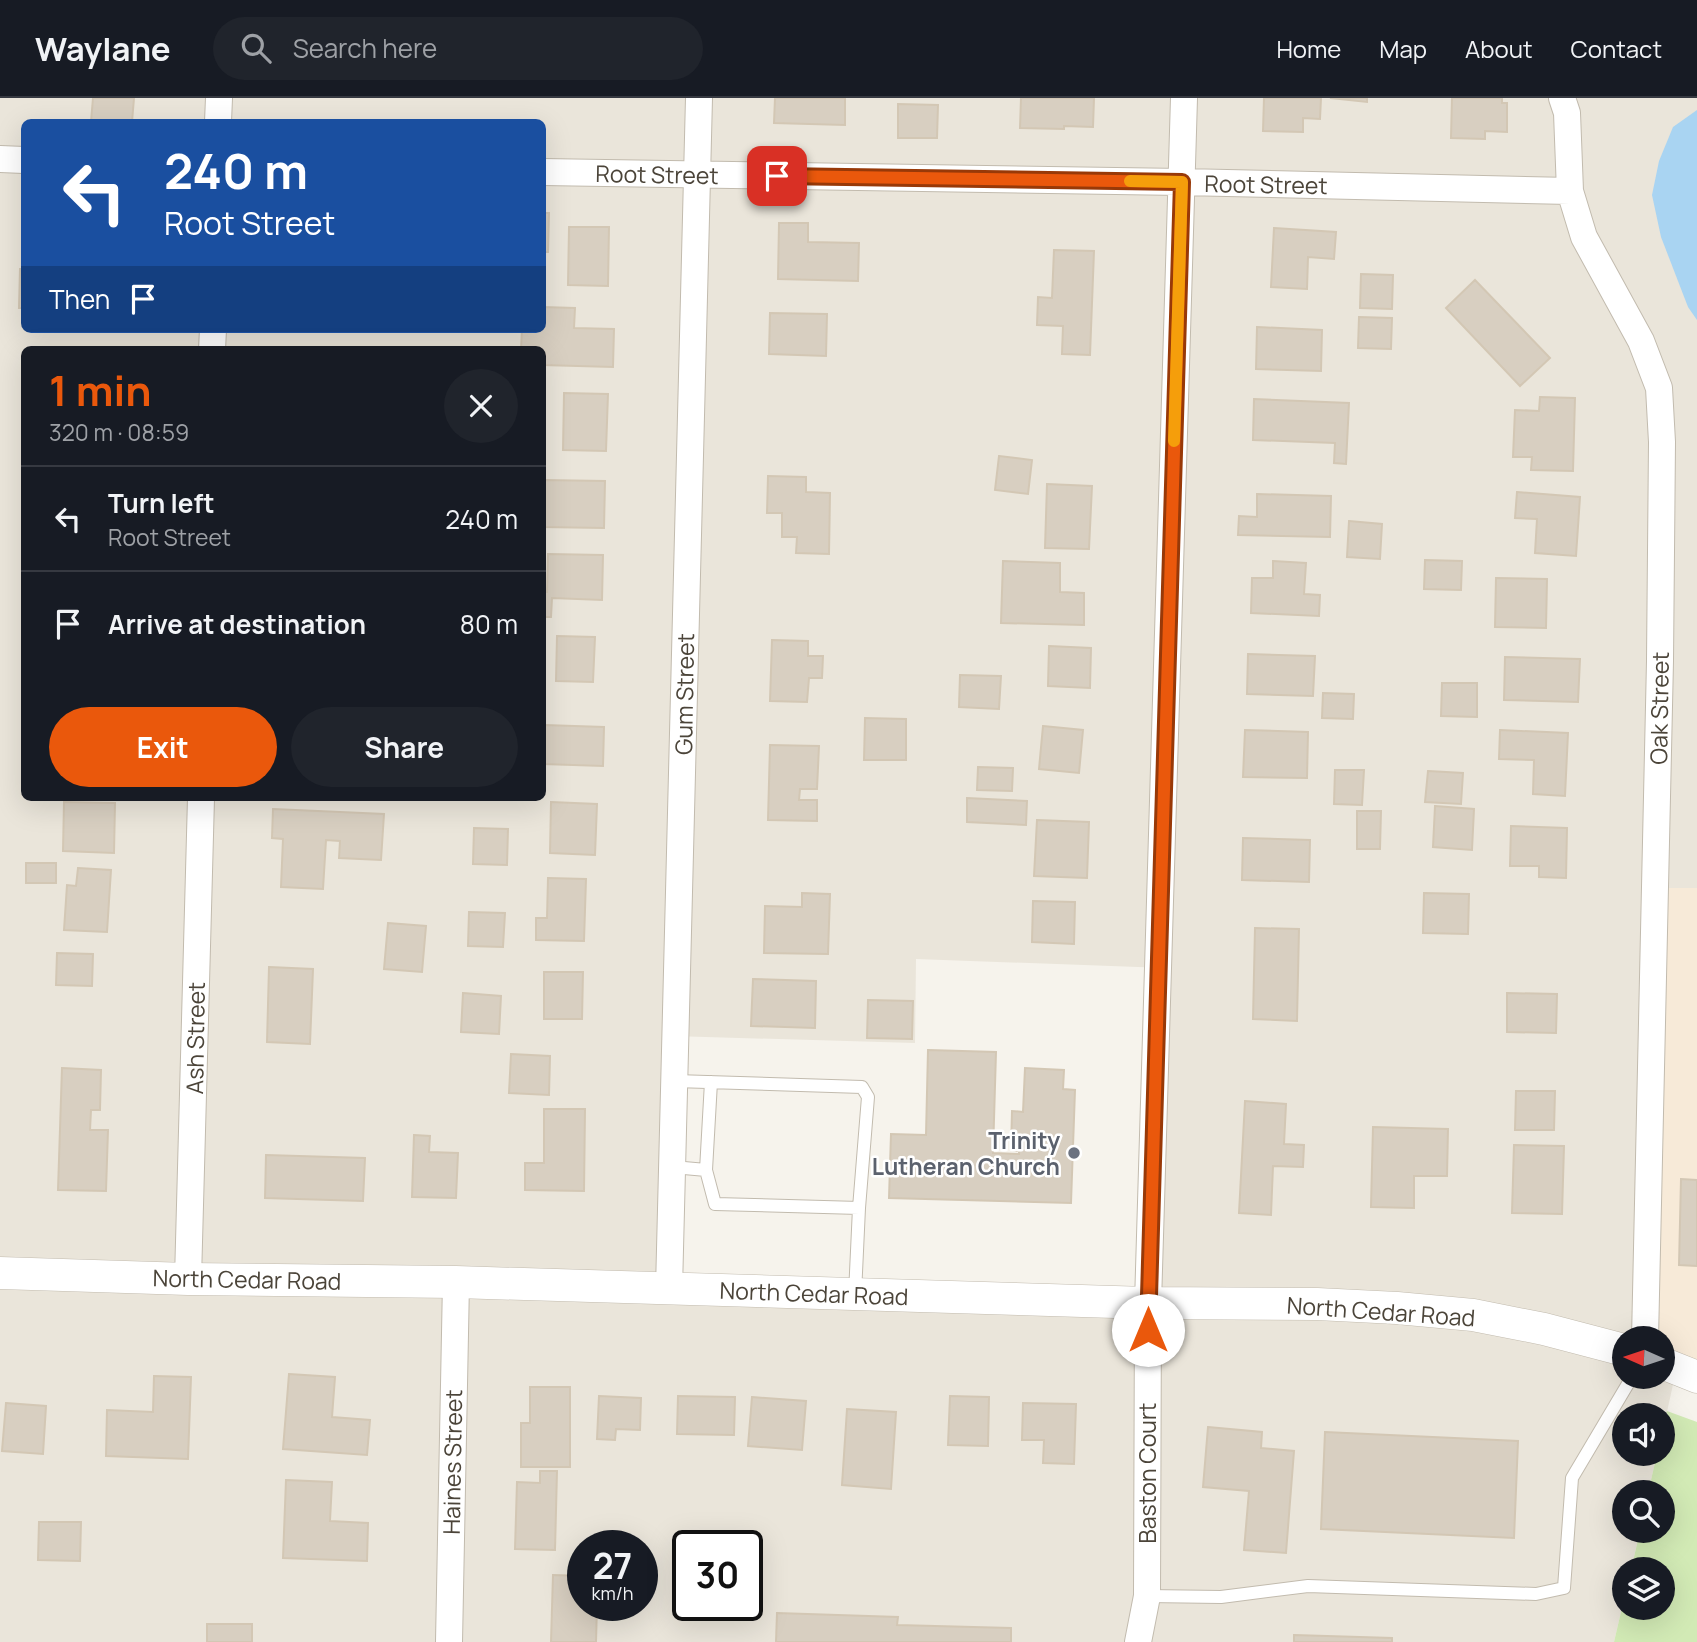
<!DOCTYPE html>
<meta charset="utf-8">
<style>
:root{--surface:#171b24;--page:#20242c;--text:#f1f3f6;--muted:#9ea1a6;--line:#363941;--accent:#ea580c}
body{margin:0;font-family:Manrope,sans-serif;background:var(--page);color:var(--text);height:100vh;display:flex;flex-direction:column;font-size:26px;white-space:nowrap}
*{box-sizing:border-box;margin:0}
p{font-size:23px;color:var(--muted)}
.icon{flex:none;width:38px;height:38px;fill:none;stroke:currentColor;stroke-width:2;stroke-linecap:round;stroke-linejoin:round}
.map{position:relative;flex:1;overflow:hidden}
.drawer{position:absolute;left:21px;top:248px;width:525px;height:455px;display:flex;flex-direction:column;background:var(--surface);border-radius:10px;box-shadow:0 7px 28px #0002}
.drawer>*{flex:none}
.top-card{position:absolute;left:21px;top:21px;width:525px;height:214px;border-radius:10px;box-shadow:0 7px 28px #0002;background:#1a4fa0;color:#fff;overflow:hidden}
.needle{width:46px;rotate:273deg}
.tools{position:absolute;left:1612px;top:1228px;display:grid;gap:14px}
.tools a{display:grid;place-items:center;width:63px;height:63px;border-radius:50%;background:var(--surface);box-shadow:0 7px 28px #0002;font-size:35px}
.speed{position:absolute;left:567px;top:1432px;display:flex;gap:14px;font-size:35px;font-weight:700;text-align:center}
.speed>*{display:grid;place-content:center;width:91px;height:91px;border-radius:50%;background:var(--surface);box-shadow:0 7px 28px #0002;line-height:1}
.speed small{font-size:18px;font-weight:400}
.speed .limit{border:4px solid #111;border-radius:10px;background:#fff;color:#111}
.pin{position:absolute;display:grid;place-items:center;width:60px;height:60px;color:#fff;margin:-30px;border-radius:14px;box-shadow:0 4px 10px #0006}
.me{position:absolute;width:77px;margin:-38px;rotate:0deg;stroke-linejoin:round;filter:drop-shadow(0 0 5px #0008)}
.turn{display:flex;align-items:center;gap:24px;height:147px;padding:0 28px;font-size:32px}
.turn .icon{width:91px;height:91px;stroke-width:2.5}
.turn b{display:block;font-size:49px;line-height:60px}
.then{display:flex;align-items:center;height:66px;padding:0 28px;background:#0003;gap:14px;font-size:26px}
.round{display:grid;place-items:center;flex:none;width:74px;height:74px;border-radius:37px;background:var(--page)}
.head{display:flex;align-items:center;justify-content:space-between;height:119px;padding:0 28px}
h1{font-size:42px;font-weight:700;line-height:52px;color:var(--accent)}
.action{display:flex;gap:14px;margin-top:auto;padding:14px 28px}
.action a{flex:1;height:80px;border-radius:42px;background:var(--accent);color:#fff;font-size:28px;font-weight:700;line-height:80px;text-align:center}
.action a+a{background:var(--page);color:var(--text)}
ul{padding:0;list-style:none}
li{display:flex;align-items:center;gap:21px;height:105px;padding:0 28px;border-top:2px solid var(--line)}
li div{flex:1}
li b{display:block;font-size:26px}
li em{font-style:normal}
header{display:flex;align-items:center;gap:42px;box-sizing:border-box;height:98px;padding:0 35px;background:var(--surface);border-bottom:2px solid var(--line)}
header strong{font-size:33px}
nav{display:flex;gap:38px;margin-inline-start:auto;font-size:24px}
.search{width:490px;height:63px;background:var(--page);display:flex;align-items:center;gap:18px;box-sizing:border-box;padding:0 24px;border-radius:38px;color:var(--muted);font-size:26px}
.map>svg:first-child{display:block}
.residential{fill:#eae5da;fill-rule:evenodd}
.commercial{fill:#f7ead8}
.green{fill:#d2eab5}
.water{fill:#a9d4f2}
.building{fill:#d8cfc1;stroke:#d3c7b4;stroke-width:2}
.lines{fill:none;stroke-linecap:round;stroke-linejoin:round}
.service-casing{stroke:#c2bbae;stroke-width:14}
.minor-casing{stroke:#c2bbae;stroke-width:28}
.tertiary-casing{stroke:#c2bbae;stroke-width:33}
.service{stroke:#fff;stroke-width:12}
.minor{stroke:#fff;stroke-width:26}
.tertiary{stroke:#fff;stroke-width:32}
.route-casing{stroke:#983908;stroke-width:18}
.route{stroke:#ea580c;stroke-width:12}
.slow{stroke:#f59e0b;stroke-width:12}
.worship-dot{fill:#6b7280;stroke:#fff;stroke-width:2.5}
.labels{text-anchor:middle;dominant-baseline:central;stroke-width:5;stroke-linejoin:round;paint-order:stroke}
.street-label{font-size:23px;fill:#4b4439;stroke:#fff}
.worship-label{font-size:23px;font-weight:bold;fill:#5b616d;stroke:#fff;text-anchor:end}
</style>
<header>
<strong>Waylane</strong>
<div class="search"><svg class="icon" aria-label="search" viewBox="0 0 24 24"><circle cx="10" cy="10" r="6"/><path d="M15 15l6 6"/></svg>Search here</div>
<nav><a>Home</a><a>Map</a><a>About</a><a>Contact</a></nav>
</header>
<div class="map">
<svg width="1697" height="1544" viewBox="0 0 1697 1544">
<rect width="100%" height="100%" fill="#f6f3ec"/>
<!-- residential -->
<path class="residential" d="M0 0H1697V790H1650L1639 1241 1156 1199 1165 870 916 861 915 945 672 938 666 1188 0 1168ZM24 24H542V231H24ZM24 252H542V700H24Z
M0 1180 450 1189 442 1544H0Z
M467 1198 1389 1220 1500 1234 1624 1266V1279H1662L1674 1282 1663 1332 1662 1318H1624V1356H1657L1648 1395H1624V1433H1640L1631 1472H1624V1501L1614 1544H462ZM583 1447H642V1507H583ZM688 1447H747V1507H688Z"/>
<!-- commercial -->
<path class="commercial" d="M1658 790H1697V1275L1663 1261 1662 1241H1649Z"/>
<!-- green -->
<path class="green" d="M1667 1313 1697 1324V1544H1614L1624 1501V1510H1662V1472H1631L1640 1433H1662V1395H1648L1657 1356H1662L1663 1332Z"/>
<!-- water -->
<path class="water" d="M1697 12V222L1688 209 1661 139 1652 97 1659 63 1673 29Z"/>
<!-- building -->
<path class="building" d="M93 0H134L132 24H91Z
M775 0H845V27L774 25Z
M1021 0H1094L1093 29 1064 28V31L1020 30Z
M1264 0H1321L1320 21 1303 20V34L1263 33Z
M1330 0H1367V4Z
M1452 0H1502V5H1507V34L1485 33V41L1451 40Z
M898 6 938 7 937 40H898Z
M542 115H549L548 154H542Z
M779 125H808V144L859 145 858 183 778 181Z
M569 129H609L608 188 568 187Z
M1274 130 1336 134 1334 161 1308 159 1307 191 1271 189Z
M1054 152 1094 153 1090 257 1062 256 1063 228 1037 227 1038 199 1052 200Z
M20 171H24V210H19Z
M1361 176 1393 177 1392 211 1360 210Z
M1475 182 1550 260 1520 288 1446 210Z
M542 209 575 210 574 230 614 231 613 269 542 267V252H521L522 231H542Z
M770 215 827 216 826 258 769 256Z
M1359 219 1392 220 1391 251 1358 250Z
M1257 229 1322 232 1321 273 1256 271Z
M564 295 608 296 606 353 563 352Z
M1540 299 1575 300 1573 373 1531 372 1532 359H1513L1515 312 1539 313Z
M1254 301 1349 305 1346 366 1334 365 1335 345 1253 342Z
M999 358 1032 362 1028 396 995 392Z
M768 378 806 379V394L830 395 829 456 796 455 797 439H782V415H767Z
M542 382 605 383 604 430 542 429Z
M1047 386 1092 388 1089 451 1045 450Z
M1517 394 1580 399 1576 458 1535 455 1537 421 1515 420Z
M1257 396 1331 398 1330 439 1238 437 1239 418 1257 419Z
M1349 423 1382 426 1380 461 1347 459Z
M548 456 603 457 602 502 552 500 551 519H542V494H547Z
M1425 462 1462 463 1461 492 1424 491Z
M1003 463 1060 465V494L1084 495V527L1001 525Z
M1273 463 1306 465 1304 496 1320 497 1319 518 1251 515 1252 480H1273Z
M1496 480 1547 481 1546 530 1495 529Z
M557 538 595 539 593 584 556 583Z
M772 542 808 543V558H823L822 580H809L807 604 770 603Z
M1049 548 1091 550 1090 590 1048 588Z
M1248 556 1315 558 1313 598 1247 596Z
M1505 559 1580 561 1578 604 1504 602Z
M960 577 1001 578 999 611 959 609Z
M1442 585H1477V619L1441 618Z
M1323 595 1354 596 1353 621 1322 620Z
M865 620 906 621V662H864Z
M544 627 604 629 603 668 543 666Z
M1043 628 1083 632 1079 675 1039 671Z
M1245 632 1308 634 1307 680 1243 679Z
M1500 632 1568 635 1565 698 1533 696 1534 662 1499 661Z
M770 647 819 648 817 691H800L799 702H817V723L768 722Z
M978 669 1013 670 1012 693 977 692Z
M1335 672H1364L1362 707 1334 706Z
M1428 673 1463 675 1461 706 1425 704Z
M967 700 1027 703 1026 727 967 724Z
M64 704 115 705 114 755 63 753Z
M551 704 597 706 595 757 550 755Z
M1435 708 1474 711 1472 752 1433 749Z
M273 711 384 716 381 762 339 760 340 743 326 742 323 791 281 789 283 741 272 740Z
M1357 713H1381L1380 751H1357Z
M1037 722 1089 724 1087 780 1034 778Z
M1511 728 1567 730 1566 780 1539 779V768H1510Z
M474 730 508 731 507 767 473 766Z
M1243 740 1310 742 1309 784 1242 782Z
M26 765H56V785H26Z
M78 770 111 772 107 834 64 832 67 787 76 788Z
M548 780 586 781 584 843 536 842V820H547Z
M802 795 830 796 828 856 764 855 765 808 802 809Z
M1424 795 1469 796 1468 836 1423 835Z
M1033 803 1075 804 1074 846 1032 844Z
M469 814 505 815 503 849 468 848Z
M388 825 426 828 422 874 384 871Z
M1255 830 1299 831 1297 923 1253 921Z
M57 855 93 856 92 888 56 887Z
M269 869 313 871 310 946 267 944Z
M544 874H583L582 921H544Z
M753 881 816 883 815 930 751 928Z
M463 895 501 898 499 936 461 934Z
M1507 895 1557 896 1556 935 1507 934Z
M868 902 913 903 912 941 867 940Z
M928 952 996 954 993 1055 1019 1056V1053L1011 1052 1012 1013 1023 1014 1025 970 1064 972 1063 991 1075 992 1071 1105 889 1100 891 1036 926 1037Z
M511 956 550 958 549 997 509 995Z
M62 970 101 972 100 1012H91L90 1032H108L106 1093 58 1092Z
M1516 993H1555L1554 1032H1515Z
M1245 1003 1286 1006 1284 1046 1304 1047 1303 1069 1273 1068 1271 1117 1239 1115Z
M544 1011H585L584 1093 525 1092V1065H544Z
M1373 1029 1448 1031 1447 1078H1414V1110L1371 1109Z
M414 1037 430 1038 429 1054 458 1055 456 1100 412 1099Z
M1514 1047 1564 1048 1562 1116 1512 1115Z
M266 1057 365 1060 363 1103 265 1100Z
M1681 1081 1697 1082V1168L1679 1167Z
M289 1276 335 1279 332 1319 370 1322 367 1357 283 1351Z
M154 1278 191 1279 188 1361 106 1358 107 1312 153 1314Z
M530 1289H570V1369H521V1325H530Z
M599 1298 641 1300 640 1332 616 1331 615 1342 597 1341Z
M678 1298 735 1299 734 1337 677 1336Z
M950 1298 989 1299 988 1348 948 1347Z
M752 1299 806 1303 802 1352 748 1348Z
M6 1305 46 1308 43 1356 2 1353Z
M1023 1305 1076 1306 1074 1366 1043 1365 1044 1342H1022Z
M847 1311 896 1314 891 1391 842 1387Z
M1208 1329 1262 1334 1261 1350 1294 1353 1286 1455 1244 1452 1249 1393 1203 1389Z
M1325 1334 1518 1343 1514 1440 1321 1431Z
M540 1373H557L555 1452 515 1451 517 1384 540 1385Z
M286 1382 332 1384 330 1423 368 1425 367 1463 283 1460Z
M39 1424H81L80 1463 38 1462Z
M553 1477 583 1478V1507H597L596 1544H551Z
M777 1515 898 1519 897 1527 1011 1530V1544H776Z
M207 1526H252V1544H207Z
M1294 1537 1392 1540V1544H1294Z"/>
<g class="lines">
<defs>
<path id="service" d="M675 983 862 989 868 999 859 1110
M673 1069 706 1072 715 1106 859 1110 855 1196
M706 1072 711 984
M1147 1498 1221 1499 1308 1488 1536 1496 1564 1490 1572 1380 1632 1279"/>
<path id="minor" d="M1562 0 1567 15 1570 93 1584 139 1641 243 1659 290 1662 344 1660 563 1645 1241
M218 24 219 0
M0 61 24 62
M542 74 1182 84 1570 93
M212 252 213 231
M188 1181 201 700
M669 1191 699 0
M449 1544 456 1184
M1138 1544 1147 1498 1148 1205 1184 0"/>
<path id="tertiary" d="M0 1175 188 1181 456 1184 1148 1205 1317 1206 1397 1210 1473 1217 1544 1231 1624 1252
M1662 1265 1697 1279"/>
</defs>
<!-- service casing -->
<use href="#service" class="service-casing"/>
<!-- minor casing -->
<use href="#minor" class="minor-casing"/>
<!-- tertiary casing -->
<use href="#tertiary" class="tertiary-casing"/>
<!-- service -->
<use href="#service" class="service"/>
<!-- minor -->
<use href="#minor" class="minor"/>
<!-- tertiary -->
<use href="#tertiary" class="tertiary"/>
</g>
<g class="lines">
<defs>
<path id="route" d="M777 78 1182 84 1148 1232"/>
</defs>
<!-- route casing -->
<use href="#route" class="route-casing"/>
<!-- route -->
<use href="#route" class="route"/>
<!-- slow -->
<path class="slow" d="M1130 83 1182 84 1174 343"/>
</g>
<!-- markers -->
<circle class="worship-dot" cx="1074" cy="1055" r="7"/>
<g class="labels">
<!-- street labels -->
<g class="street-label">
<text transform="translate(657 76) rotate(1)">Root Street</text>
<text transform="translate(1266 86) rotate(1)">Root Street</text>
<text transform="translate(684 596) rotate(-89)">Gum Street</text>
<text transform="translate(1659 610) rotate(-89)">Oak Street</text>
<text transform="translate(195 940) rotate(-89)">Ash Street</text>
<text transform="translate(247 1181) rotate(1)">North Cedar Road</text>
<text transform="translate(814 1195) rotate(2)">North Cedar Road</text>
<text transform="translate(1381 1213) rotate(4)">North Cedar Road</text>
<text transform="translate(452 1364) rotate(-89)">Haines Street</text>
<text transform="translate(1147 1375) rotate(-90)">Baston Court</text>
</g>
<!-- worship labels -->
<g class="worship-label">
<text x="1060" y="1042">Trinity<tspan x="1060" dy="26">Lutheran Church</tspan></text>
</g>
</g>
</svg>
<div class="tools">
<a><svg class="needle" viewBox="-14 -14 28 28"><path d="M0-13l5 13h-10z" fill="#e53935"/><path d="M0 13l5-13h-10z" fill="#9ea1a6"/></svg></a>
<a><svg class="icon" aria-label="sound" viewBox="0 0 24 24"><path d="M4 9h4l5-4v14l-5-4H4zM17 9q2 3 0 6"/></svg></a>
<a><svg class="icon" aria-label="search" viewBox="0 0 24 24"><circle cx="10" cy="10" r="6"/><path d="M15 15l6 6"/></svg></a>
<a><svg class="icon" aria-label="layers" viewBox="0 0 24 24"><path d="M12 4l9 5-9 5-9-5zM3 14l9 5 9-5"/></svg></a>
</div>
<div class="speed"><div>27<small>km/h</small></div><div class="limit">30</div></div>
<div class="pin" style="left:777px;top:78px;background:#d93025"><svg class="icon" aria-label="arrive" viewBox="0 0 24 24"><path d="M6 21V4h12l-3 4 3 4H6"/></svg></div>
<svg class="me" style="left:1148px;top:1232px" viewBox="-20 -20 40 40"><circle r="19" fill="#fff"/><path d="M0-13L10 11 0 6-10 11z" fill="#ea580c"/></svg>
<div class="top-card">
<div class="turn"><svg class="icon" aria-label="left" viewBox="0 0 24 24"><path d="M17 20v-9H6M10 6l-5 5 5 5"/></svg><div><b>240 m</b>Root Street</div></div>
<div class="then">Then<svg class="icon" aria-label="arrive" viewBox="0 0 24 24"><path d="M6 21V4h12l-3 4 3 4H6"/></svg></div>
</div>
<section class="drawer">
<div class="head"><div><h1>1 min</h1><p>320 m · 08:59</p></div><a class="round"><svg class="icon" aria-label="close" viewBox="0 0 24 24"><path d="M6 6l12 12M18 6L6 18"/></svg></a></div>
<ul>
<li><svg class="icon" aria-label="left" viewBox="0 0 24 24"><path d="M17 20v-9H6M10 6l-5 5 5 5"/></svg><div><b>Turn left</b><p>Root Street</p></div><em>240 m</em></li>
<li><svg class="icon" aria-label="arrive" viewBox="0 0 24 24"><path d="M6 21V4h12l-3 4 3 4H6"/></svg><div><b>Arrive at destination</b></div><em>80 m</em></li>
</ul>
<div class="action"><a>Exit</a><a>Share</a></div>
</section>
</div>
